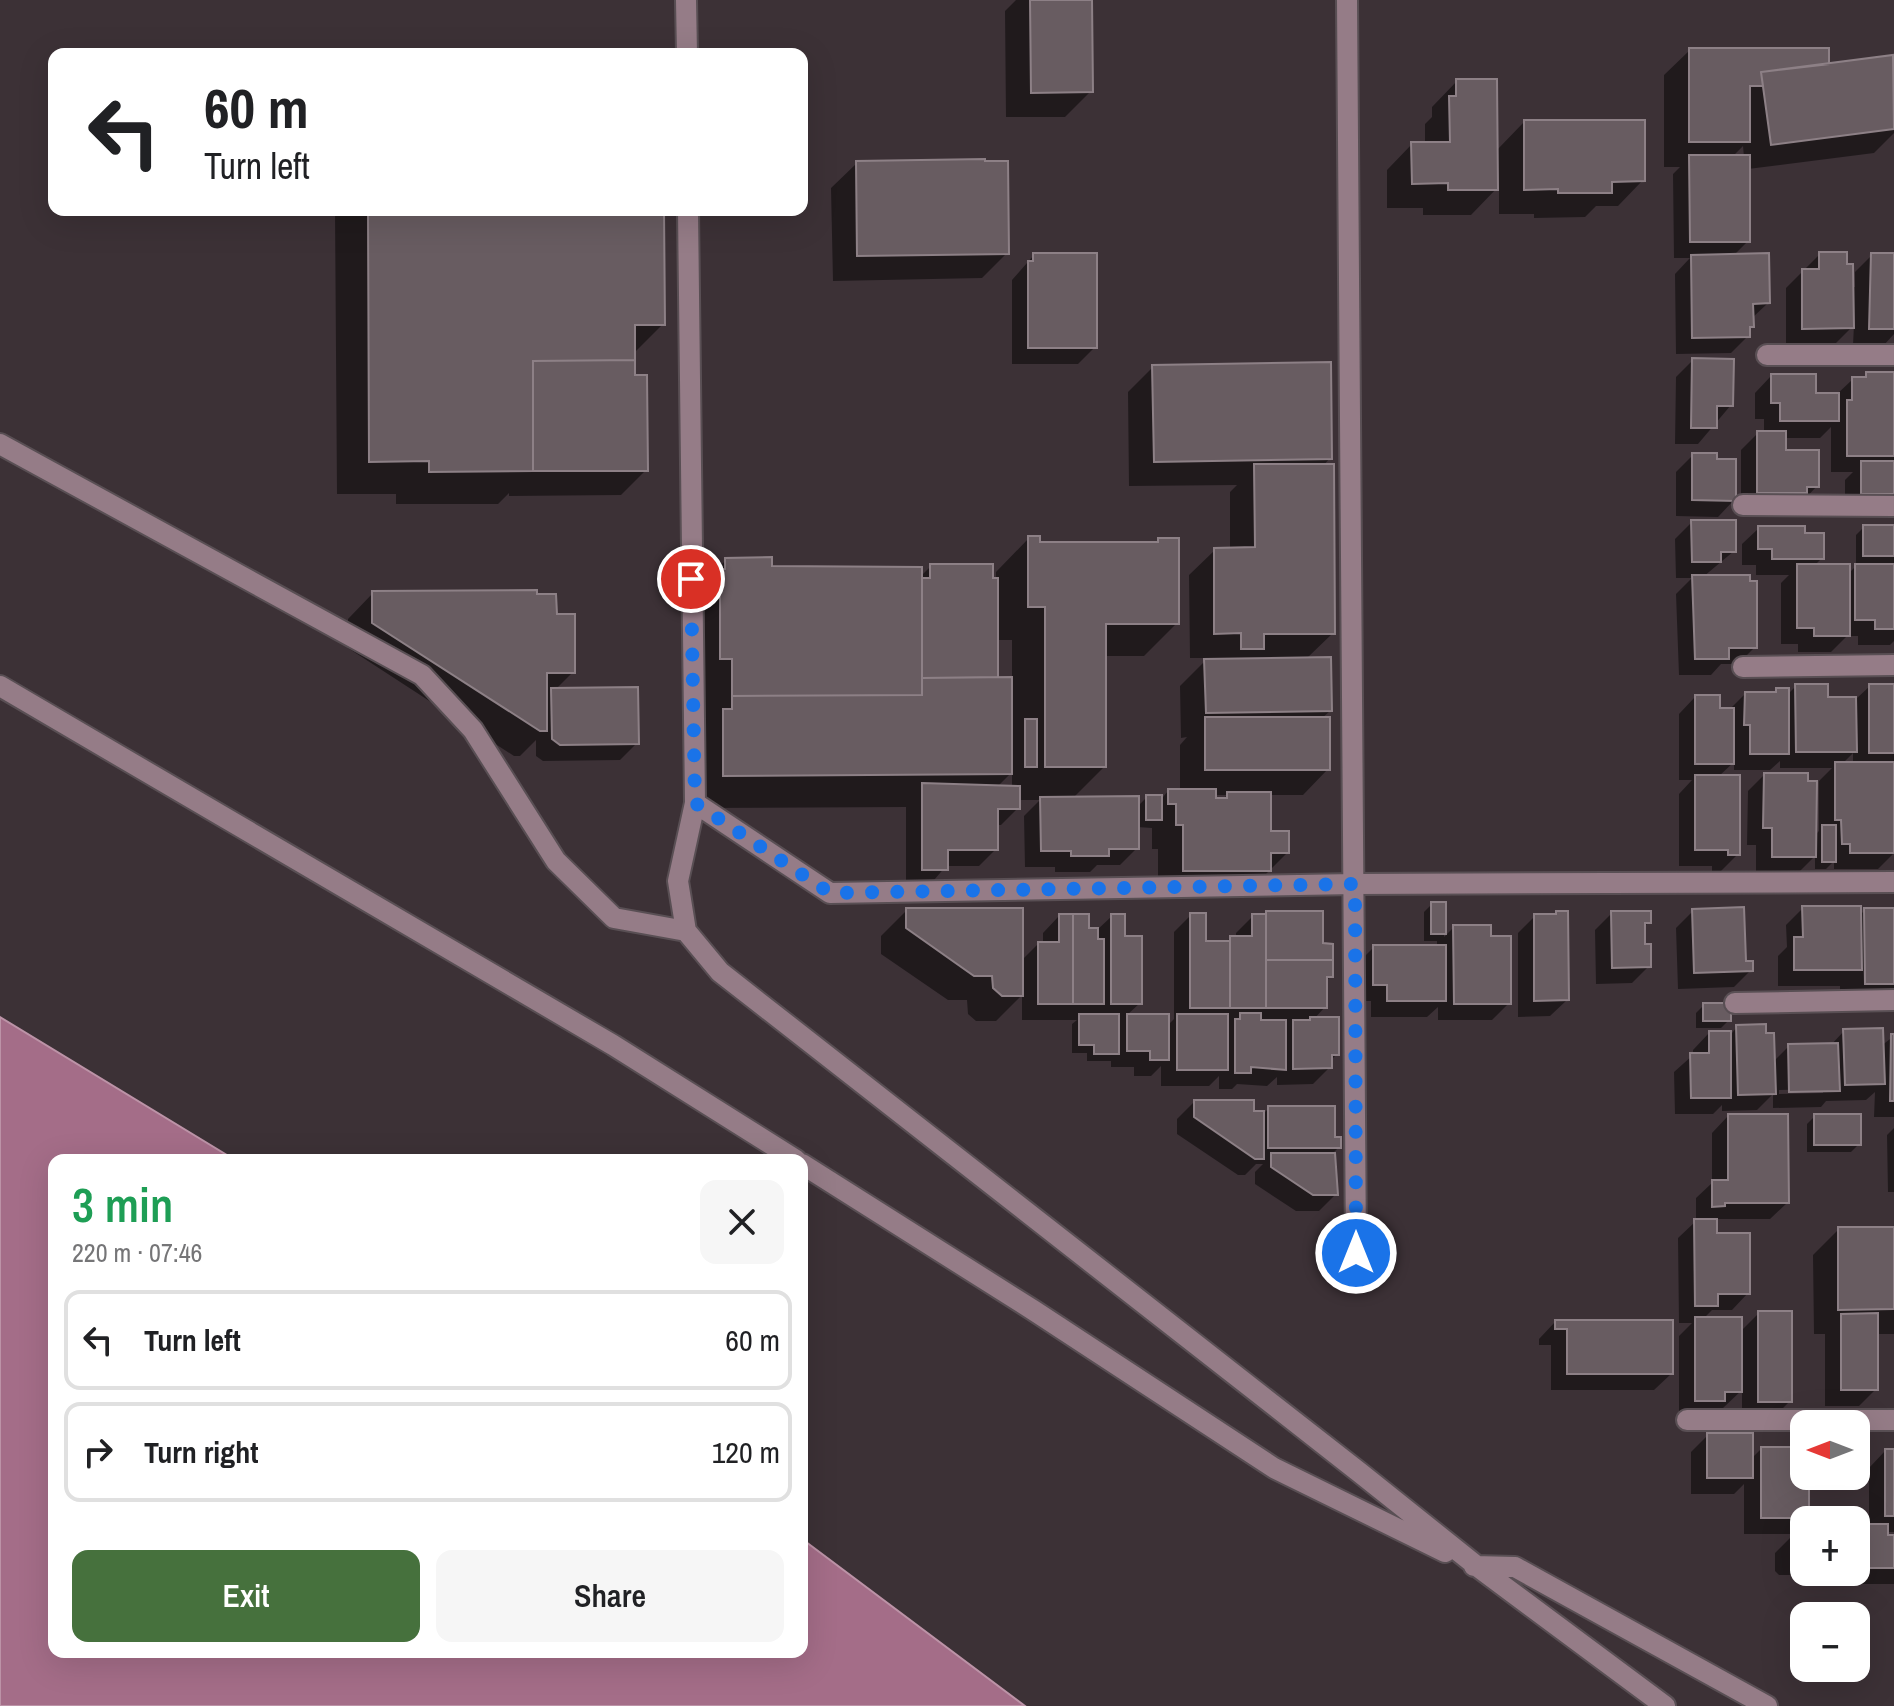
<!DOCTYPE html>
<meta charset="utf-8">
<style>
:root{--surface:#fff;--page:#f6f6f6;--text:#202124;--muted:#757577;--line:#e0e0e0;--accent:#46713d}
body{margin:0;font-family:"Archivo Narrow",sans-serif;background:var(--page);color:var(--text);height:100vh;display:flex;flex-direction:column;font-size:30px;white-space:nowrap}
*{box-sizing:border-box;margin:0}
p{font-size:26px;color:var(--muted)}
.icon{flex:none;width:44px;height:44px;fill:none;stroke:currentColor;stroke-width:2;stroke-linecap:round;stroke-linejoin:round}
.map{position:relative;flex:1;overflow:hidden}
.sheet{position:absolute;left:48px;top:1154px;width:760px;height:504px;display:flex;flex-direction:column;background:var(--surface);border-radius:16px;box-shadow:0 8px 32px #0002}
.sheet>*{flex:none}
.guide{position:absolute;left:48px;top:48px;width:760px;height:168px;border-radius:16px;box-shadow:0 8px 32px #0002;background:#fff;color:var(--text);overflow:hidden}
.needle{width:52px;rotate:270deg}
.controls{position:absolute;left:1790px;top:1410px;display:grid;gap:16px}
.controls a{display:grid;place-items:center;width:80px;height:80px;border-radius:16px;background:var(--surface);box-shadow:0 8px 32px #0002;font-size:40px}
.pin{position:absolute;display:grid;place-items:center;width:68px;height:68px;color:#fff;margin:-34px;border:4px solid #fff;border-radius:50%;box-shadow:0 2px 8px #0007}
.me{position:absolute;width:88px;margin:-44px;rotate:0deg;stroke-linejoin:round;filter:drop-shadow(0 0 6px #0008)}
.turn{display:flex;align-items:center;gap:28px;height:168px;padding:0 24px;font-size:36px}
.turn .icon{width:104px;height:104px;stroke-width:2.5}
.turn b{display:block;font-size:56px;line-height:68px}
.round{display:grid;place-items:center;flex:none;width:84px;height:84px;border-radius:16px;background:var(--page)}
.overview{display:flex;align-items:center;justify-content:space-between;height:136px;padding:0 24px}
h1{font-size:48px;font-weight:600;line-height:60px;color:#1e9e55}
.cta{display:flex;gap:16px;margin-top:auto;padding:16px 24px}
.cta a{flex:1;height:92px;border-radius:16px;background:var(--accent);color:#fff;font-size:32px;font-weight:600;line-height:92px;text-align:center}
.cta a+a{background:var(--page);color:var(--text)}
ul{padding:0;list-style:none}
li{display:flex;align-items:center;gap:24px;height:100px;margin:0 16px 12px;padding:0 8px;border:4px solid var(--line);border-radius:16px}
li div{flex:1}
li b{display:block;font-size:30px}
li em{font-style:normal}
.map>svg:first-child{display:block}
.water{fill:#a46d88;stroke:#bc93a7;stroke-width:2}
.shadow{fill:#0007;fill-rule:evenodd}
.building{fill:#685c61;stroke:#8d8086;stroke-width:2}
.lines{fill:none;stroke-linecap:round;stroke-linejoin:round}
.minor-casing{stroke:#594f54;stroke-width:24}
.minor{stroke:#957c87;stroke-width:20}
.route{stroke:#1a73e8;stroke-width:14;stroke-dasharray:0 25.2}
</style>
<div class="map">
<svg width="1894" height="1706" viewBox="0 0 1894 1706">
<rect width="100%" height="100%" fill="#3c3136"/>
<!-- water -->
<path class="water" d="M0 1017 235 1160H54V1652H802V1539L1025 1706H0Z"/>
<!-- shadow -->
<path class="shadow" d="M1016 0H1090L1091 91 1065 117H1006L1005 11Z
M1690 50 1827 66 1891 58 1894 133 1874 153 1748 169V241L1733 256 1768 303 1751 319 1748 336 1731 353 1676 354 1675 274 1690 258H1674L1673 174 1680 167H1664V75ZM1743 146 1744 157H1732Z
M1457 81 1496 151 1524 122 1643 180 1618 206H1596L1585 217 1534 218V214H1499V186L1471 215H1423V208H1387V170L1412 144H1425V124L1432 117V107Z
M857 163 1007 253 982 278 833 281 831 188Z
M335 210H662L663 324 633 354V377L646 470 621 495 509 496V493L498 504H396V494H337Z
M1820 254 1845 266 1851 287H1855V272L1872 255H1894V334L1884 345H1853L1854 325 1835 344 1786 345V288Z
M1034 255 1095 347 1078 364H1012V280Z
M1693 360 1731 405 1698 444H1675L1676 377Z
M1153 367 1330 458 1323 466 1333 633 1306 659 1330 711 1321 719 1328 769 1303 795H1269V833L1287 853 1244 896H1158V849H1152V828L1137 827V848L1120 865H1097L1090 872H1055V867H1025L1024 816 1040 800H1018V808L1001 825H996V849L979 866H946L929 886H906V807L691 808 693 593 726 560 770 568 920 577 931 566 996 580V572L1029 538 1038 544H1155L1159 540 1177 623 1144 656H1104V767L1072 799 1137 807 1147 797H1163L1168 791H1180V745L1187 737 1181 738 1180 686 1208 658H1190L1189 575 1215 550H1230V492L1237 485 1129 486 1128 392ZM996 640H1012V679H993L996 676ZM1012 772V787H997ZM1214 795H1227L1222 800H1214Z
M1867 374 1894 430V509L1845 510V480L1853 472H1831V427L1820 438H1784V452L1817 486 1801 503 1741 509V450L1758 433H1764V419H1755V393L1771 376 1814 395H1836L1853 379H1862Z
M1693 455 1734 500 1718 517 1676 516V472Z
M1692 522 1734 551 1703 577 1755 647 1738 664H1721L1711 675H1679L1676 594 1692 578H1676L1675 539Z
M1864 527H1894V641L1890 645H1858V636H1847L1831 652H1798V644H1781V583L1789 575H1756V565H1742V544L1759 528 1803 535 1822 558 1814 566 1848 574 1859 563H1856V535Z
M373 593 555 616 573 672 555 690 637 743 620 760 543 761 536 756V740L520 756H514L348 648V619Z
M1796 686 1826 699H1856L1870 686H1894V853L1878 869H1834V861L1826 869H1815V856L1797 874H1756V845H1747L1748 791 1764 775 1814 836 1819 831V781L1832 768H1780V761L1770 770H1734V762L1718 777 1738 854 1721 871H1712V866H1679V794L1692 780H1679V714L1695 697 1718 710H1729L1745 694H1773L1777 690 1787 695ZM1853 753V764H1842Z
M1432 904H1444V937L1454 927 1489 938 1509 1003 1492 1020H1438V1007L1427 1017H1371V1001H1357V964L1374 947H1437V941H1424V912Z
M1803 908 1859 916 1865 910H1894V1008L1840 1009V986H1778V956L1787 947 1786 925Z
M907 910 1021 961 1038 944H1043V933L1059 916 1087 930H1097L1112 916 1123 938 1140 1003 1126 1016H1167V1026L1174 1019V932L1191 915 1204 943H1226L1230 938H1236V933L1253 916H1263L1267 913 1321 945 1331 976 1325 982V1007L1314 1019 1337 1054 1330 1061V1067L1313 1084 1277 1085V1077L1267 1086 1237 1084 1232 1089H1219V1076L1209 1086H1161V1066L1151 1076H1134V1067H1111V1061H1087V1053H1072V1024L1077 1020H1022V995L996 1021H976L968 1014 967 1000H948L881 954V936Z
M1693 911 1751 970 1734 987 1678 989 1676 928Z
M1612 913 1649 922 1643 928V946L1649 966 1632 983 1596 984 1595 930Z
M1535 916H1554L1567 1000 1550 1016 1518 1017V933Z
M1704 1005 1729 1020 1721 1028H1696V1013Z
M1737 1027 1773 1062 1789 1046H1830L1844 1031 1881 1046 1894 1036V1117H1874L1875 1092 1866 1100 1826 1101 1821 1107 1773 1108V1094L1757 1110 1722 1111V1105L1713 1114H1675L1674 1072 1693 1055V1050L1709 1033H1732ZM1823 1089V1093L1779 1094V1090Z
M1194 1102 1252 1113H1264L1269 1108 1333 1139 1339 1147 1333 1153 1336 1194 1319 1211H1296L1255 1184V1172L1263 1164H1256L1245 1175H1238L1177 1134V1119Z
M1728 1116 1787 1203 1770 1219H1715V1235L1748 1293 1732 1310H1712L1703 1319 1740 1332 1759 1313 1790 1401 1773 1418H1742V1390L1723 1408H1714L1706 1417H1679V1336L1692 1323H1679L1678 1238 1696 1221V1198L1712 1183V1133Z
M1815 1116 1859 1144 1851 1152H1807V1124Z
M1894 1128V1192H1888L1887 1135Z
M1839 1229H1894V1334H1876V1389L1859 1406H1825V1334H1814L1813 1255Z
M1555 1322 1671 1374 1654 1390H1551V1345H1539V1339Z
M1708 1435 1751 1459 1761 1449H1804L1807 1517 1790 1534H1744V1484L1734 1494H1691V1452Z
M1885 1451H1894V1532H1886V1537H1894V1584H1814V1575H1779L1775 1571V1553L1792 1536H1804V1572H1856V1526H1869V1468Z"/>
<!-- building -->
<path class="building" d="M1030 0H1092L1093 92 1031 93Z
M1689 48H1829V64L1761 72 1763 86H1750V142H1689Z
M1893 55 1894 129 1771 145 1761 72Z
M1456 79H1497L1498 190H1448V183L1412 184 1411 142H1450L1449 96H1456Z
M1524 120H1645V181L1612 182V193H1558V189L1524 190Z
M1689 155H1750V242H1690Z
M985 159V161H1008L1009 254 857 256 856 161Z
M368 210H664L665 325H635V360L533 361V471L429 472V461L369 462Z
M1819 252H1847V264H1853L1854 328 1802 329V269H1819Z
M1033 253H1097V348H1028V261H1033Z
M1769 253 1770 303 1753 304 1754 327H1750V337L1692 338 1691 255Z
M1871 253H1894V329H1869Z
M1692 358 1734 359 1733 406H1717V428H1691Z
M635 360V375H647L648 471H533V361Z
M1331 362 1332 459 1154 462 1152 365Z
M1866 372H1894V456H1847V400H1852V377H1866Z
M1771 374H1816V393H1839V421H1780V403H1771Z
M1757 431H1786V450H1819V487H1807V493H1757Z
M1692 453H1717V459H1736V501L1692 500Z
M1861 461H1894V494H1861Z
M1254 464H1334L1335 634H1264V649H1241V633L1214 634V548L1255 547Z
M1691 520H1736V552H1721V562H1692Z
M1863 525H1894V556H1863Z
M1758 526H1805V533H1824V559H1772V549H1758Z
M1028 536H1040V542H1158V538H1179V624H1106V767H1045V607H1028Z
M772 557V566L922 567V695L732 696V659H720V569H725V558Z
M930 564H993V578H998V677L922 678V578H930Z
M1797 564H1850V636H1814V628H1797Z
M1855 564H1894V629H1875V620H1855Z
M1692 575H1750V581H1757V648H1729V659H1695Z
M537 590V594H556L557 614H575V673H547V731H540L372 623V591Z
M1331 657 1332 711 1206 713 1204 659Z
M1012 677V774L723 776V709H732V696L922 695V678Z
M1795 684H1828V697H1856L1857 752H1796Z
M1869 684H1894V753H1869Z
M638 687 639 744 560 745 552 739 551 688Z
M1776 688H1789V754H1750V725H1744L1745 692H1776Z
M1695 695H1720V708H1734V764H1695Z
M1205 717H1330V770H1205Z
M1025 719H1037V767H1025Z
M1835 762H1894V853H1850V844H1842L1841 820H1835Z
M1764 773H1808V781H1817L1816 857H1772V828H1763Z
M1695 775H1740V855H1728V850H1695Z
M922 783 1020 786V809H998V850H948V870H922Z
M1168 789H1216V798H1227V792H1271V831H1289V853H1271V871H1183V825H1176V804H1168Z
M1146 795H1162V820H1146Z
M1139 796V849H1109V856H1071V851H1041L1040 797Z
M1822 825H1836V862H1822Z
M1431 902H1446V934H1431Z
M1802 906H1861L1862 970H1794V937H1803Z
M1744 907 1746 961H1753V971L1694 973 1692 909Z
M906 908H1023V996H1002L993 988 992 976H974L906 928Z
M1864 908H1894V984H1865Z
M1266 911H1323V943L1333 944V960H1266Z
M1556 911H1568L1569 1000 1534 1001V914H1556Z
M1611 911H1651V923H1645V944H1651V967L1612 968Z
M1190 913H1206V941H1230V1008H1190Z
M1059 914H1073V1004H1038V942H1059Z
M1073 914H1089V928H1098V939H1104V1004H1073Z
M1111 914H1125V936H1142V1004H1111Z
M1252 914H1266V1008H1230V936H1252Z
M1453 925H1491V936H1511V1004H1454Z
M1373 945H1446V1001H1387V985H1373Z
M1266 960H1333V977H1327V1008H1266Z
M1703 1003H1731V1021H1703Z
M1240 1013H1261V1020H1286V1070L1251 1067V1073H1235V1019H1240Z
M1079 1014H1119V1054H1094V1045H1079Z
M1127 1014H1169V1060H1150V1051H1127Z
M1177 1014H1228V1070H1177Z
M1310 1017H1339V1055H1332V1068L1293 1069V1020H1310Z
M1766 1024V1033H1774L1776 1094 1738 1095 1736 1025Z
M1883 1028 1885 1084 1845 1085 1843 1029Z
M1709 1031H1731V1098H1691L1690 1053H1709Z
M1891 1034H1894V1101H1890Z
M1838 1043 1840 1091 1789 1092 1788 1044Z
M1194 1100H1254V1111H1264V1159H1255L1194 1117Z
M1268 1106H1335V1137H1341V1148H1268Z
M1728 1114H1788L1789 1203H1725V1206L1712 1207V1180H1728Z
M1814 1114H1861V1145H1814Z
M1271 1153H1335L1338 1195H1313L1271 1167Z
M1694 1219H1717V1233H1750V1294H1718V1306H1695Z
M1838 1227H1894V1309L1838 1310Z
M1758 1311H1792V1402H1758Z
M1878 1313V1390H1841V1314Z
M1695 1317H1742V1392H1725V1401H1695Z
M1555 1320H1673V1374H1567V1329H1555Z
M1707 1433H1753V1478H1707Z
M1761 1447H1804V1476H1809V1518H1761Z
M1885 1449H1894V1516H1885Z
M1856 1524H1888V1535H1894V1568H1856Z
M1791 1534H1804V1559H1796L1791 1553Z"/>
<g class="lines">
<defs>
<path id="minor" d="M686 0 687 54
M1347 0 1356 1253
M688 210 695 803 678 881 686 931 720 972 1359 1472 1478 1567 1665 1706
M1767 355H1894
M0 444 422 675 473 730 556 861 614 918 686 931
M1743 505 1894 506
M1743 667 1894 665
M0 686 613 1045 796 1160
M695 803 830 893 1355 884 1894 882
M1735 1003 1894 1000
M802 1164 1033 1310 1274 1468 1445 1552
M1687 1420H1894
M1474 1566 1515 1567 1767 1706"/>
</defs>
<!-- minor casing -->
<use href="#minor" class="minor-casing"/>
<!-- minor -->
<use href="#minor" class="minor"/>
</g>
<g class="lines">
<!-- route -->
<path class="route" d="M691 579 695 803 830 893 1355 884 1356 1253"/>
</g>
</svg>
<div class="controls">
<a><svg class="needle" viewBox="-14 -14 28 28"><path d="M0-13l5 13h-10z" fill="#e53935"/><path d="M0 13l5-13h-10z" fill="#757577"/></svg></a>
<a>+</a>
<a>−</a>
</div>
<div class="pin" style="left:691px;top:579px;background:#d93025"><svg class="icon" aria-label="arrive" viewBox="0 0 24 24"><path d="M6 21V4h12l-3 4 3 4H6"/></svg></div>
<svg class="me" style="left:1356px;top:1253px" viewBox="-20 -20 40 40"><circle r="17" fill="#1a73e8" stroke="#fff" stroke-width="3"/><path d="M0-11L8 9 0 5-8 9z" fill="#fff"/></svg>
<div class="guide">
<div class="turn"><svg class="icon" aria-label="left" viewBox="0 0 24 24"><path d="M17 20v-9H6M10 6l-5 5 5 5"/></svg><div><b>60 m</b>Turn left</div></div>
</div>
<section class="sheet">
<div class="overview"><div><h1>3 min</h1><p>220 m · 07:46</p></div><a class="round"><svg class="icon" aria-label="close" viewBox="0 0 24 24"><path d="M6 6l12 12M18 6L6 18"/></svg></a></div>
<ul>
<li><svg class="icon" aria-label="left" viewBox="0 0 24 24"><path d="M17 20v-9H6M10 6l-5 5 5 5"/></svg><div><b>Turn left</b></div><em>60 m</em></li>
<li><svg class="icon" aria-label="right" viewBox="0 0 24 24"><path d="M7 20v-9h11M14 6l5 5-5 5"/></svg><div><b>Turn right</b></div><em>120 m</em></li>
</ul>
<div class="cta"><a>Exit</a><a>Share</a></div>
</section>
</div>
